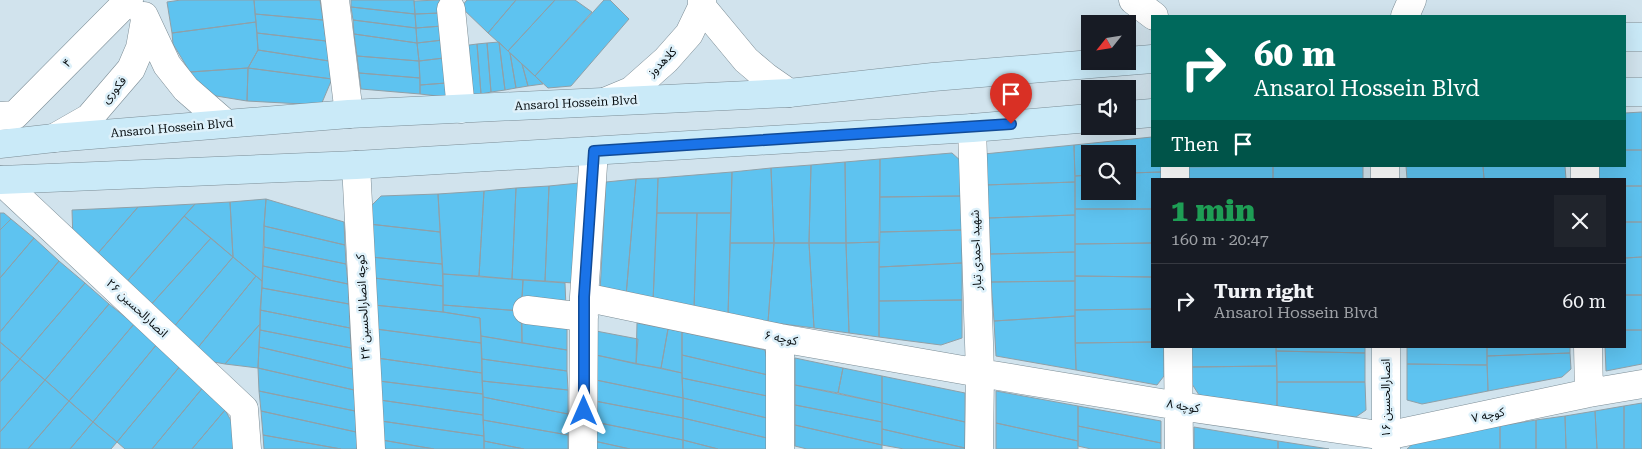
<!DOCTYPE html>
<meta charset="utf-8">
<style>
:root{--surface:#171b24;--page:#20242c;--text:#f1f3f6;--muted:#9ea1a6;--line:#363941}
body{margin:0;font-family:"Roboto Serif","Noto Sans Arabic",serif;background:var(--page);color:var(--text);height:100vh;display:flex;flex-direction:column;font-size:19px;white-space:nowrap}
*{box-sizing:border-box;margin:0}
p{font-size:16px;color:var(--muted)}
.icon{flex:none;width:28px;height:28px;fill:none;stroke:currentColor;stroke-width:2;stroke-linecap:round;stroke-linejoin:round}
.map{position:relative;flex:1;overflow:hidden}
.details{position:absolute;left:1151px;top:178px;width:475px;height:170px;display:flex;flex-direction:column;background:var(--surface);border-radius:0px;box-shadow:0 5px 20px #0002}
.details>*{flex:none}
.guide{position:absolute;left:1151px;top:15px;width:475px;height:152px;border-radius:0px;box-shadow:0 5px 20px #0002;background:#00695c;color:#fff;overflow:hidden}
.needle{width:32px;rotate:240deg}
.buttons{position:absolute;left:1081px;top:15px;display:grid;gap:10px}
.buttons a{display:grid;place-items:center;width:55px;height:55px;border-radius:0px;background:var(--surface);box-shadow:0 5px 20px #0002;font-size:25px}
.pin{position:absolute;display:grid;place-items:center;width:42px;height:42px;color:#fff;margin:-51px -21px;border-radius:50% 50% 50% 0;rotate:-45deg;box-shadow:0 0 5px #0007}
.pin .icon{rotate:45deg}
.me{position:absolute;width:55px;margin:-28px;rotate:0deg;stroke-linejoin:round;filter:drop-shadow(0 0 4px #0008)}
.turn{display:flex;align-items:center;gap:18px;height:105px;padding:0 20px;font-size:22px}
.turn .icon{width:65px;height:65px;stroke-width:2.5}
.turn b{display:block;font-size:35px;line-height:42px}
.then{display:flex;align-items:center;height:48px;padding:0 20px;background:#0003;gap:10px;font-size:19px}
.round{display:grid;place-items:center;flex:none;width:52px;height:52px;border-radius:0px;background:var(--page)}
.overview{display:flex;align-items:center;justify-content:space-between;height:85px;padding:0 20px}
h1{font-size:30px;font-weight:800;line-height:38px;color:#1e9e55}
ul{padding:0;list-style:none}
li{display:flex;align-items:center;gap:15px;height:75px;padding:0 20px;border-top:1px solid var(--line)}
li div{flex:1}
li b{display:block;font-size:19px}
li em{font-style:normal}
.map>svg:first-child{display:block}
.building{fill:#5ec3f0;stroke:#8fa0a8}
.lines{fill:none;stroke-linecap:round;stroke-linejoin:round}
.minor-casing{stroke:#7c8d96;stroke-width:29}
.secondary-casing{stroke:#7c8d96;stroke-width:29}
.minor{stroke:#fff;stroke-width:28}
.secondary{stroke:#caeaf8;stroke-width:28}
.route-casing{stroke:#114b97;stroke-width:12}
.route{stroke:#1a73e8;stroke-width:9}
.labels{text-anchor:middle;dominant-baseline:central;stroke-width:5;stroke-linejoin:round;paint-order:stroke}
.street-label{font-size:12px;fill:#070d10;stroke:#def1fa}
</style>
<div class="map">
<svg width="1642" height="449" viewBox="0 0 1642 449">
<rect width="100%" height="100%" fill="#d1e3ed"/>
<!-- building -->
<path class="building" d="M181 0H254L256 22 172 33 167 2Z
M254 0H320L323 20 255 14Z
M351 0H414L415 14 351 7Z
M440 0 441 13 415 14 414 1Z
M467 0H516L488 33 461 7Z
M516 0H555L508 51 488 33Z
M555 0H575L592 12 535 76 508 51Z
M604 0H610L629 19 571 86 548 88 535 76Z
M351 7 415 14 416 28 353 20Z
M441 13 442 26 416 28 415 14Z
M255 14 323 20 326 41 257 33Z
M353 20 416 28 417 43 354 34Z
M256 22 258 50 248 68 190 72 173 44 172 33Z
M442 26 443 40 417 43 416 28Z
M257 33 326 41 329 61 258 50Z
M354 34 417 43 419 61 357 56Z
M443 40 444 58 419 61 417 43Z
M499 42 510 53 516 88 505 90Z
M499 42 505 90 491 92 487 43Z
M487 43 491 92 481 94 477 44Z
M477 44 481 94 464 96 462 46Z
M258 50 329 61 332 79 248 68Z
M510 53 522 64 528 86 516 88Z
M357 56 419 61 420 78 359 73Z
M444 58 446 83 420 85 419 61Z
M522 64 535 76 543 84 528 86Z
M248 68 247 101 204 94 190 72Z
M248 68 332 79 321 105 247 101Z
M359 73 420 78V94L361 89Z
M446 83 447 97 420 94V85Z
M1642 112V150H1625V113Z
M1152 137V166H1163V172L1128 173V154H1090V175L1075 176 1074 145Z
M1074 145 1075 182 985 185 984 154Z
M1625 150H1642V186H1625V179H1597L1596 166H1625Z
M952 153 962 162V196L880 197V159Z
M880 159 879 242 846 243 845 162Z
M845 162 846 243H809L811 165Z
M811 165 809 243H774L771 168Z
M1273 166H1363V179H1273Z
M1273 166V179H1186V167Z
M1406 166H1483L1484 179H1407Z
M1483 166H1565L1566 179H1484Z
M771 168 774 243H730L732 172Z
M732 172 731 213H657L658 178Z
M1163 172V179H1152V209H1075V176L1090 175V191H1128V173Z
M658 178 653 302 626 296 636 179Z
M636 179 626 296 600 291 606 182Z
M1075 182V215L988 218 985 185Z
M579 183 573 283 545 281 549 186Z
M549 186 545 281 512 279 516 188Z
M1625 186H1642V222H1625Z
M516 188 512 279 479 276 484 191Z
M484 191 479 276 443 274 438 194Z
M438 194 440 232 369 224 368 209 381 196Z
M962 196V230L880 232V197Z
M266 199 264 226 262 281 233 257 230 202Z
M266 199 344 222 345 245 264 226Z
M230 202 233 257 184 216 195 204Z
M195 204 123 286 93 259 138 207Z
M138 207 93 259 73 241 72 210Z
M1075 209H1152V243L1075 244Z
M0 213H4L11 219 0 230Z
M657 213H697L694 310 653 302Z
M697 213H731L728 316 694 310Z
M1075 215V252L990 254 988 218Z
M184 216 211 238 148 308 123 286Z
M11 219 34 238 0 278V230Z
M1625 222H1642V257L1625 258Z
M369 224 440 232 442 264 371 257Z
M264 226 345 245 346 264 264 247Z
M962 230V263L879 267 880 232Z
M34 238 59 261 0 332V278Z
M211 238 233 257 172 329 148 308Z
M879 242V337L849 333 846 243Z
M730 243H774L768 322 728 316Z
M774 243H809L814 328 768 322Z
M809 243H846L849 333 814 328Z
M1152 243V277L1075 276V244Z
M264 247 346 264 348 284 263 266Z
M1075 252V281L991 282 990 254Z
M233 257 256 276 196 350 172 329Z
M371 257 442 264 443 286 374 278Z
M1642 257V295H1625V258Z
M59 261 85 283 20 359 0 342V332Z
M962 263V300L879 301V267Z
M263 266 348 284 349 304 262 288Z
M443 274 523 280 521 311 443 305Z
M256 276 262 281 260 324 225 364 208 361 196 350Z
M1075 276 1152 277V309L1075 310Z
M374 278 443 286V312L374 305Z
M523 280 565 283 566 308 522 303Z
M1075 281V316L994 321 991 282Z
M85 283 109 304 45 380 20 359Z
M262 288 349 304 350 328 260 310Z
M1625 295H1642V330H1625Z
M962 300V338L941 345 879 337V301Z
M109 304 134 324 69 401 45 380Z
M374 305 443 312 480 318 481 343 376 329Z
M443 305 521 311 522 343 481 336 480 318 443 312Z
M1152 309V342L1075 343V310Z
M260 310 350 328 351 348 260 330Z
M522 314 567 320V350L522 343Z
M1075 316 1076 370 996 356 994 321Z
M637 323 668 329 661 368 636 364Z
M134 324 157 344 93 422 69 401Z
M260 324 258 368 225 364Z
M376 329 481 343 482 373 377 358Z
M668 329 682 332V373L661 368Z
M260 330 351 348 353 369 259 347Z
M1625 330H1642V364L1606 371 1605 346H1625Z
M596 331 638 339 636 364 596 355Z
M682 332 765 350 768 365V375L682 355Z
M481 336 567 350V371L482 359Z
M0 342 20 359 0 382Z
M1152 342V346H1164V376L1157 385 1076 370 1075 343Z
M157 344 181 365 117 442 93 422Z
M1190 346H1276L1277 366 1191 367Z
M1276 346H1365V353L1276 351Z
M1407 346H1487V365L1407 364Z
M1487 346H1570V353L1487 356Z
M259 347 353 369 354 390 258 368Z
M1276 351 1365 353V382H1277Z
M1570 353 1571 369 1562 377 1488 391 1487 356Z
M596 355 682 373 683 398 596 380Z
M682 355 768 375 767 396 682 378Z
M377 358 482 373 483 394 379 381Z
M795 358 843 368 838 393 795 385Z
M20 359 45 380 0 432V382Z
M482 359 567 371 568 390 482 381Z
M1407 364 1487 365 1488 391 1422 404 1407 400Z
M181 365 205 385 152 449H125L117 442Z
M1277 366V406L1199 395 1192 384 1191 367Z
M258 368 354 390 355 411 259 391Z
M843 368 882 376V403L838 393Z
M882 376 965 393V422L882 403Z
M682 378 767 396V418L683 398Z
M45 380 69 401 28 449H0V432Z
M596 380 683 398V418L595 401Z
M379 381 483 394V415L380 400Z
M482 381 568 390V414L483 397Z
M1277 382H1365L1366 410 1356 417 1277 406Z
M205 385 217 396 225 410 192 449H152Z
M795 385 882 403V422L795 405Z
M259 391 355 411 356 432 261 411Z
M996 391 1078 406V441L996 423Z
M483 397 568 414V435L483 420Z
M683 398 767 418V438L683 418Z
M380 400 483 415 484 436 381 421Z
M69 401 93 422 70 449H28Z
M595 401 683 418V440L595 422Z
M882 403 965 422V448L882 429Z
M1642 403V449H1624V406Z
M795 405 882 422V445L795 425Z
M1078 406 1161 421V443L1078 426Z
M1624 406V449H1597L1595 411Z
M225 410 238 433V449H192Z
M261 411 356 432 357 449H341L263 435Z
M1595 411 1597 449H1566L1565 416Z
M1565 416 1566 449H1536V420Z
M683 418 767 438V449H718L683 440Z
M483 420 568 435V449H524L484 441Z
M1536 420V449H1500V426Z
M381 421 484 436V449H434L382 440Z
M93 422 117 442 111 449H70Z
M595 422 683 440V449H630L594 441Z
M996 423 1078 441V449H996Z
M795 425 882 445V449H807L795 446Z
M1078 426 1161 443V449H1091L1078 446Z
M1500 426V449H1407L1418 439Z
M1194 427 1278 441V449H1194Z
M882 429 965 448V449H904L882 445Z
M263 435 341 449H264Z
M382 440 434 449H383Z
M683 440 718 449H683Z
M484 441 524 449H484Z
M594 441 630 449H594Z
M1278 441 1329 449H1278Z"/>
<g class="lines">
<defs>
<path id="minor" d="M335 0 349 114
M702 0V7L746 60 766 77 789 93
M1133 0 1154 16
M451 9 461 109
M144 16 167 65 186 89 225 123
M1405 16 1412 0
M607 101 631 91 666 60 689 34 702 7
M0 116 15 115 129 0
M972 128 980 373 979 449
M54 138 89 118 131 69 140 48 145 20
M356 165 371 449
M1175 166V179
M1385 166V179
M1585 166V179
M0 180 244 409 247 449
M584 297 780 338 980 373 1179 406 1386 436 1589 393 1642 384
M527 310 584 317
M1178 346 1179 449
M1386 346V449
M1588 346 1589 393
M583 449 584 297 594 151
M780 449V338"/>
<path id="secondary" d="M1625 37H1642
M1625 92H1642
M1128 115 1152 113
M0 144 54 138 349 114 789 93 933 77 1152 59
M0 180 356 165 972 128 1090 118"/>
</defs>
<!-- minor casing -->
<use href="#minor" class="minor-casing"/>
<!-- secondary casing -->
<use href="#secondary" class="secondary-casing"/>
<!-- minor -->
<use href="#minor" class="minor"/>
<!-- secondary -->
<use href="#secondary" class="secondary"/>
</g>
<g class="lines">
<defs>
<path id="route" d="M584 411V297L594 151 1011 124"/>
</defs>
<!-- route casing -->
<use href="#route" class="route-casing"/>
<!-- route -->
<use href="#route" class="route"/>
</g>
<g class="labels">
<!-- street labels -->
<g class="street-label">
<text transform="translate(662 62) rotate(-45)">کلاهدوز</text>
<text transform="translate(67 63) rotate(-45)">۴</text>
<text transform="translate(114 90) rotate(-49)">فکوری</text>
<text transform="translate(576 103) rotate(-3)">Ansarol Hossein Blvd</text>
<text transform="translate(172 128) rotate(-5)">Ansarol Hossein Blvd</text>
<text transform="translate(976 250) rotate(-92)">شهید احمدی تبار</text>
<text transform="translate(363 307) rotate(-93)">کوچه انصارالحسین ۲۴</text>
<text transform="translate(137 308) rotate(43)">انصارالحسین ۲۶</text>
<text transform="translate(781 338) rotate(11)">کوچه ۶</text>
<text transform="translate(1386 398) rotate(-90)">انصارالحسین ۱۶</text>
<text transform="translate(1183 406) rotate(9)">کوچه ۸</text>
<text transform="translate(1488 415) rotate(-12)">کوچه ۷</text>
</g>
</g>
</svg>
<div class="buttons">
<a><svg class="needle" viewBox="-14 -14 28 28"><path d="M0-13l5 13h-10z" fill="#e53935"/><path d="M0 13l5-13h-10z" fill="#9ea1a6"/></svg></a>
<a><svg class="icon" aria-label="sound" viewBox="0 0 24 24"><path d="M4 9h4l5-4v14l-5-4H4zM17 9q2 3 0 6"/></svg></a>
<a><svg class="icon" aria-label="search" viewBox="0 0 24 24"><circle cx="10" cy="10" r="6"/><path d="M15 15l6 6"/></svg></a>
</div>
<div class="pin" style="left:1011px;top:124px;background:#d93025"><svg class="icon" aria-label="arrive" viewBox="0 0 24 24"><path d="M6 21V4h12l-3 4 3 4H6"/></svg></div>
<svg class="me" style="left:584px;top:411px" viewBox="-20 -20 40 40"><path d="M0-17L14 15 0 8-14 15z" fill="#1a73e8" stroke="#fff" stroke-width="4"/></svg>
<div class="guide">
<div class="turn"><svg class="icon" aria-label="right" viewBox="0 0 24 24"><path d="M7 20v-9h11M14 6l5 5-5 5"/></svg><div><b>60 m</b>Ansarol Hossein Blvd</div></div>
<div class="then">Then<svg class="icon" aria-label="arrive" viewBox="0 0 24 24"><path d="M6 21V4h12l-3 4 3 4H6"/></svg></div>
</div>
<section class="details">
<div class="overview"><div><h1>1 min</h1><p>160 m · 20:47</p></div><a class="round"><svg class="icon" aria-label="close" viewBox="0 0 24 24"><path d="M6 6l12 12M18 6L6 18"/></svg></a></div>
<ul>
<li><svg class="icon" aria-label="right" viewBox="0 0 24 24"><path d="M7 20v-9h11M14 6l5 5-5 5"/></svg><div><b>Turn right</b><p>Ansarol Hossein Blvd</p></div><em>60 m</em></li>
</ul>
</section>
</div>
